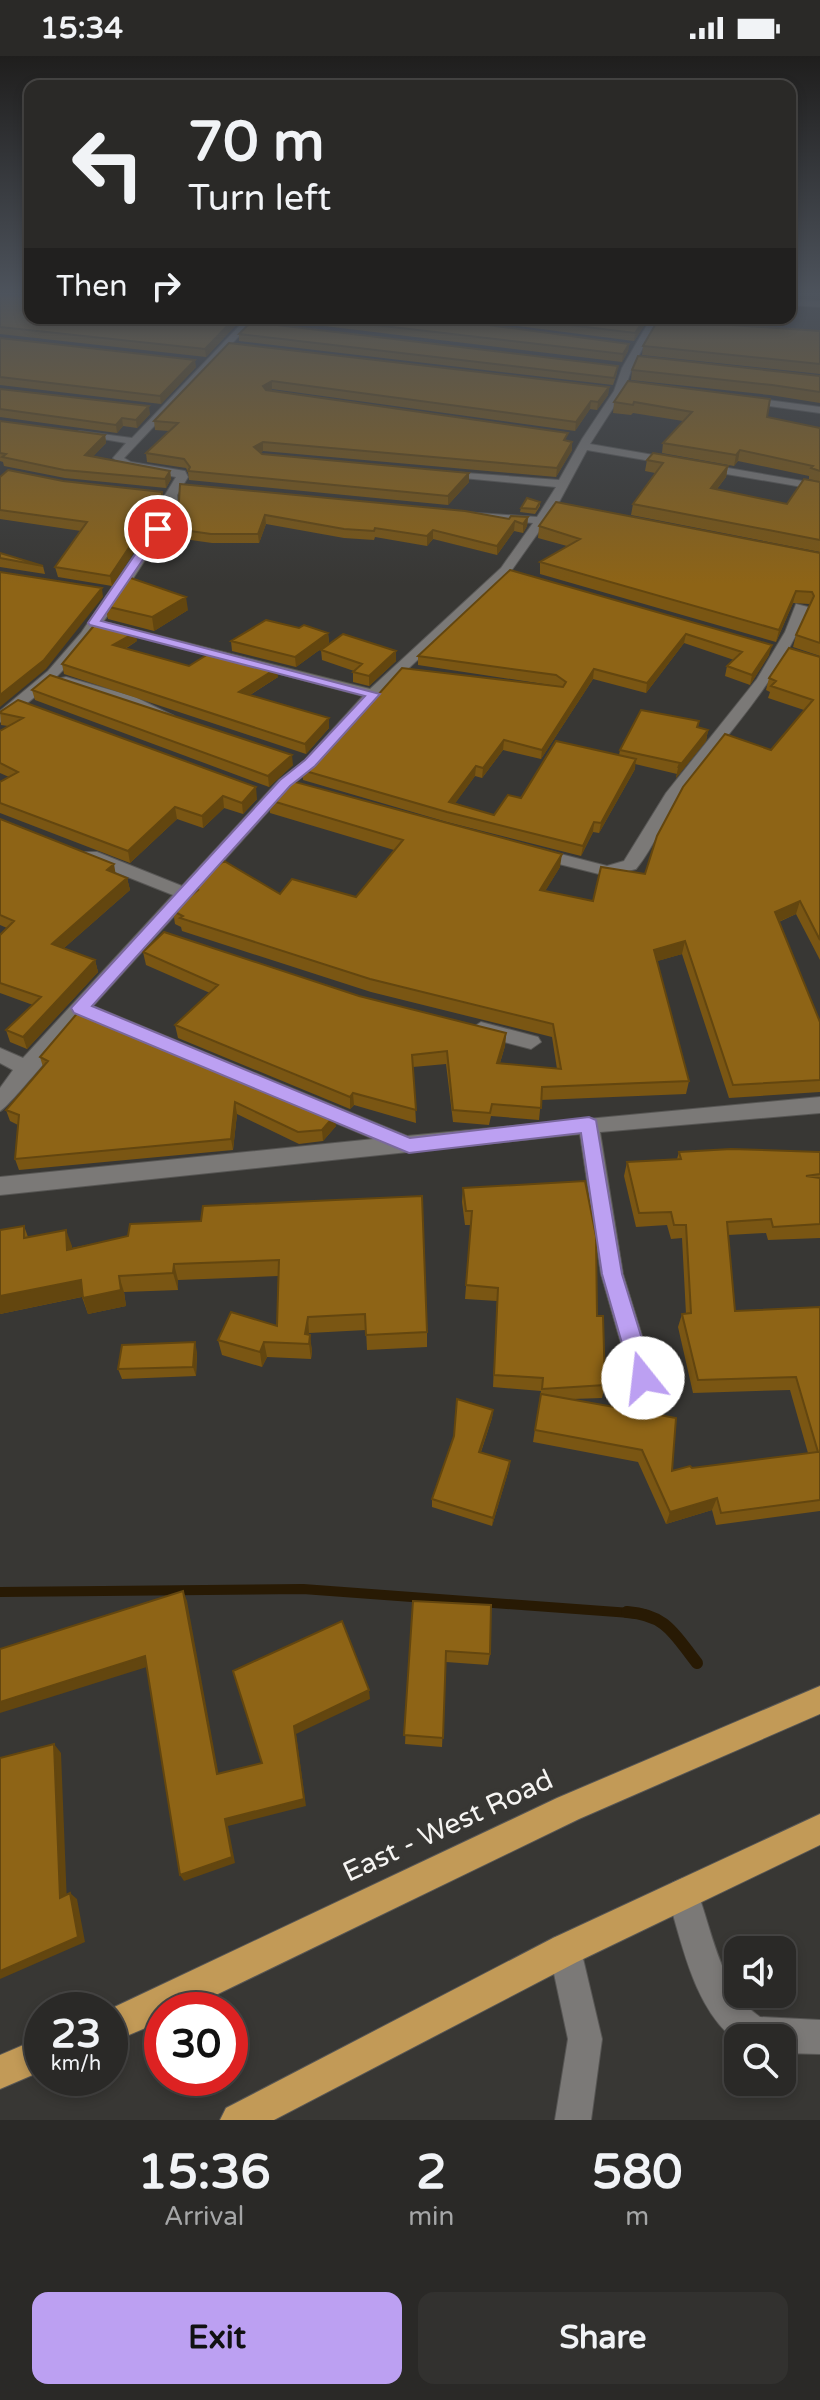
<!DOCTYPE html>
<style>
:root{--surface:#2a2927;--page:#32312f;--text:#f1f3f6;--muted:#a5a6a7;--line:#464544;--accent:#bca0f2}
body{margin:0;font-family:"Varela Round",sans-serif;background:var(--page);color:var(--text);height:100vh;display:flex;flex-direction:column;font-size:30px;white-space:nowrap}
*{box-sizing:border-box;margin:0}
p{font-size:26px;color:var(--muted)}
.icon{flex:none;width:44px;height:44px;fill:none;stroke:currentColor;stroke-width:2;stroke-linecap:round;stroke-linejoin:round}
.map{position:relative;height:2064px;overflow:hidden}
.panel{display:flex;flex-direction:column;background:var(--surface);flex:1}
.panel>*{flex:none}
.top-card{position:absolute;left:24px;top:24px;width:772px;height:244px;border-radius:16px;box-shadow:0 4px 12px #0003,0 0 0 2px var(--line);background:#2a2927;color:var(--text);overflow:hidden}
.buttons{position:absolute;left:724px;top:1880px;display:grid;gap:16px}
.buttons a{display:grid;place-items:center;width:72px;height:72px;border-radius:16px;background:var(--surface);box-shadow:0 4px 12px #0003,0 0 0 2px var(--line);font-size:40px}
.speed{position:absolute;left:24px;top:1936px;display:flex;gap:16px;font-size:40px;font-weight:700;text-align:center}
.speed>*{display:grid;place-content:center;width:104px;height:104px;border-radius:50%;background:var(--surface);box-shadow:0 4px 12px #0003,0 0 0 2px var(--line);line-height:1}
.speed small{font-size:20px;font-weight:400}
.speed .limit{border:12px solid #d22;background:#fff;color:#111}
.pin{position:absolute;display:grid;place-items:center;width:68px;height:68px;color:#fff;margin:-34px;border:4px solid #fff;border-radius:50%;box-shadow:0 2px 8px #0007}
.me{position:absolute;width:88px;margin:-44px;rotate:344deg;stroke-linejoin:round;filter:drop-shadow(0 0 6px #0008)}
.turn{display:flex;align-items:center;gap:28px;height:168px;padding:0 32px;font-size:36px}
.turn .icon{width:104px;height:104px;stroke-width:2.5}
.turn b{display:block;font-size:56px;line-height:68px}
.then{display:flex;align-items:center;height:76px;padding:0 32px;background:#0003;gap:16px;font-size:30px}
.eta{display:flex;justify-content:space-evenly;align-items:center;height:136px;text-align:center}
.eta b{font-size:48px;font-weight:700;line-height:56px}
.primary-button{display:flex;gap:16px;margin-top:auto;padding:16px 32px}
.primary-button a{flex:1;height:92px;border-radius:16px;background:var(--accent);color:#111;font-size:32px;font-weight:700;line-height:92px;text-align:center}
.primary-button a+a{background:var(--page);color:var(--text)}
.status{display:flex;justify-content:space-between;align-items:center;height:56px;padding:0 40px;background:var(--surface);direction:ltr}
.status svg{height:22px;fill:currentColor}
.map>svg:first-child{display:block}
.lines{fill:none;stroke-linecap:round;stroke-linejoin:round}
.stream-far1{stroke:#281a04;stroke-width:10}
.stream{stroke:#281a04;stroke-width:12}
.minor-casing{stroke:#575654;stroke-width:2}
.major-casing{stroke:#575654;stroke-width:2}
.minor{fill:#7b7977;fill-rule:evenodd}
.major{fill:#c29a57;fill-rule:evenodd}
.wall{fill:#7a5613}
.shaded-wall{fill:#63460f}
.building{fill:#8e6416;stroke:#63460f;stroke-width:2}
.route{fill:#bca0f2;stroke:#7a689d;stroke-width:2}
.labels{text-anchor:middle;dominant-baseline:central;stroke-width:8;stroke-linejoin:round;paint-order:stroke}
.near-street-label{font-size:28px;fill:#f5f4f2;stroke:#383734}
</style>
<div class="status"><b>15:34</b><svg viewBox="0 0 49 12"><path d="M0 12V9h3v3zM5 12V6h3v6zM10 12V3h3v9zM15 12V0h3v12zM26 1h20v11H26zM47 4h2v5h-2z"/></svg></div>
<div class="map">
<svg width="820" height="2064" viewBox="0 0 820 2064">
<rect width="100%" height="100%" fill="#383734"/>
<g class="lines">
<!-- stream-far1 -->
<path class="stream-far1" d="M0 1536 303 1533 644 1558"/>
<!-- stream -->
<path class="stream" d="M627 1556C667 1559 674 1578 697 1607"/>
<defs>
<path id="minor" d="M790 243 820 245V251L790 249Z
M247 262H256L124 402 131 406 185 415 188 421 177 439 178 452C133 522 91 597 25 649 17 655 10 663 0 666V655L48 615 81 577 166 452 165 439 176 421 124 411 113 402 126 387 74 378 79 375 132 382Z
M651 262H659L632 312 624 335 590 388 820 428V434L587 394 557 450 509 518 378 641 315 710 291 730 93 950 407 1080 820 1041V1057L600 1076 623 1218 655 1322 652 1330 643 1333 634 1330 631 1322 601 1218 580 1078 0 1139V1121L374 1083 83 961C72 974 8 1052 0 1055V1032L13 1014 0 1007V992L23 1002 173 839 85 804 83 800 85 796H97L182 830 279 724 305 704 363 640 102 571 109 567 370 633 501 512 533 467 467 461 461 458 463 456 537 461 556 431 442 420 438 419V415L559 424 582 383 614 335 622 312Z
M744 341 820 351V357L740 346V342Z
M796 548 808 551C781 624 726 678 681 739 664 762 655 790 636 813L607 820 531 801 529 797 531 793 537 792 607 810 624 805 666 737 757 623 785 576Z
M66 621 135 641 174 660 167 664 162 663 125 647 61 628V622Z
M481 966 538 981 541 986 531 993 474 978 471 973Z
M683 1822 694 1827C712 1870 718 1932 760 1961L820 1964V1998L782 1997V1982H738V1986C694 1955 682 1886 667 1838L672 1827Z
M565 1878 577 1882 581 1894 602 1983 591 2064H555L568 1983 549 1894 553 1882Z"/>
<path id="major" d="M820 1630V1658L579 1763 185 1954H162V1965L110 1987 108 1954 557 1742Z
M820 1758V1789L577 1906 274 2064H220L226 2052 553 1882Z
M42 1981V2015L0 2033V1999Z"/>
</defs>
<!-- minor casing -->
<use href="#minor" class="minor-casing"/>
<!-- major casing -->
<use href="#major" class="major-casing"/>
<!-- minor -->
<use href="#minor" class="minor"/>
<!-- major -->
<use href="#major" class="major"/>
</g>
<!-- wall -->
<path class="wall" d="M0 239 235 270 206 301 0 278Z
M258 262H437L629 288 628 295 622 306Z
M455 262H649L634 285Z
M687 262H770L769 269Z
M820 275V318L642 299 643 290Z
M239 278 617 317 613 329 239 285Z
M0 282 196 311 161 348 0 329Z
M229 287 609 331 608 339 597 354 590 353 575 375 272 333 271 334 572 386V394L556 421 263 395 260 397 262 398 469 417V426L448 449 189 424 188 416 186 412 147 406 146 397 169 375 155 374 154 365Z
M632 314 820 320V347L770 339 631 324Z
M628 325 767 361 820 384V496L631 459 633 448 655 417 645 415 647 404 728 410 726 421 717 433 787 448 813 424 809 423V420L738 405 734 410 662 397 663 387 683 365 633 357 631 359 613 357 614 346Z
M0 333 150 358 137 372 123 370 117 377 0 361V362Z
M0 365 105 379 106 387 93 400 170 415 171 423 166 432 65 422 4 410 3 406 0 405Z
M0 421 63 425 163 445V451L112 530 58 521 55 511 81 475 0 463Z
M179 445 509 463 528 461 527 470 523 477 514 475 497 499 433 483 427 490 375 481 374 484 344 482 266 468 259 487H212L163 480 162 471Z
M540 446V450L535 458 520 456 521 452Z
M539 470 820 497V600L793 591 796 579 810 550 809 548 793 547 776 586 540 518V506L567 490 538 482Z
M0 497 43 510 45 518 0 511Z
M510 514 769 599 750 629 725 620 727 610 734 604 684 587 646 637 593 623 541 703 503 694 482 722 475 720 455 747 494 759 619 699 620 694 699 665 698 671 708 674 706 685 676 722 677 718 635 708V713L599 777 593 776 581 800 447 766 303 724 302 714 557 630 418 609V600Z
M105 550 188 554 154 575 108 563Z
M299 572 328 577 329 587 296 611 232 595 231 585Z
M137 585 125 593 189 610 278 621 250 639 329 672 306 698 64 618 62 608Z
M321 594 396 605 369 630 353 626V616L354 615 322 604Z
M820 601V904L796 858 779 866 820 966V1036L729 1042 682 898 657 905 689 1025 686 1038 541 1044 539 1064 491 1060 489 1069 453 1066 446 1008 413 1011 416 1067 354 1049 350 1053 178 982 175 969 210 937 146 909 143 896 359 940 506 977 505 990 500 1007 557 1013 552 981 371 936 182 875 181 871 175 868 173 855 193 838 191 830 280 838 356 841 394 794 270 757 269 744 560 811 545 835 593 845 645 818 771 694 804 654 768 642 770 636 766 634 769 622Z
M32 634 293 709 269 731 35 644Z
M18 644 257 743 243 758 224 752 203 772 177 763 130 807 0 757V726L9 721 0 717V675L8 670 1 669 0 656Z
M0 763 127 822 130 834 64 892 95 904 98 916 27 993 10 986 6 974 33 949 0 937V879L7 872 0 869Z
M133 980 336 1070 323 1085 299 1088 237 1058 233 1094 19 1114 15 1103 18 1069 10 1065 6 1054 43 1011 40 1001Z
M679 1096H820V1182L768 1184 766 1177 728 1179 735 1255 820 1251V1455L716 1469 712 1454 666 1468 638 1406 533 1386 541 1335 493 1331 497 1245 465 1243 471 1169H465L462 1146 463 1132 597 1260 605 1329 602 1342 572 1343 672 1415 808 1397 790 1334 693 1337 678 1271 682 1258H686L682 1182 671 1183 667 1169 636 1171 624 1120 627 1106 677 1103Z
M201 1165 427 1276V1291L367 1294 366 1274 309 1277 312 1295 311 1303 267 1301 262 1311 222 1299 218 1284 277 1270 278 1220 178 1224V1234L124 1236 126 1250 88 1258 82 1241 0 1258 24 1170 28 1181 72 1190V1192Z
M197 1296 196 1320 122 1323 118 1313Z
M493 1354 492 1362 481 1396 510 1405 509 1413 492 1470 432 1451V1443Z
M413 1545 490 1598 488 1609 446 1606 442 1691 405 1688Z"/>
<!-- shaded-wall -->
<path class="shaded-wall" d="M645 262H649L634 285 635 277Z
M234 263 235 270 206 301 205 293Z
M629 288 628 295 622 306 623 298Z
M195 304 196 311 161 348 160 340Z
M272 325V333L264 338 263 330Z
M609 331 608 339 597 354 598 346Z
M591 345 590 353 575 375 576 366Z
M149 350 150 358 137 372 136 364Z
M122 362 123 370 117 377 116 369Z
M105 379 106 387 87 407 85 399Z
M263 386V395L255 400 254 391Z
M572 386V394L556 421 557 412Z
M740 394 738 405 734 410 736 399Z
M728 410 726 421 709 443 711 432Z
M170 415 171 423 166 432 165 423Z
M469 417V426L448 449V440Z
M162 436 163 451 112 530 110 520Z
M265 459 266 468 259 487 258 478Z
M528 461 527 470 523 477V468Z
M515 465 514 475 497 499V490Z
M433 474V483L427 490V480Z
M102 532 103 541 46 613 0 651V639Z
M796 535 793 547 776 586 779 574Z
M186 541 188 554 154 575 152 561Z
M136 576 137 585 114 599 113 589Z
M328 577 329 587 296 611 295 601Z
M686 578 684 587 646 637 647 627Z
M772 589 769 599 750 629 752 619Z
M396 595V605L369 630V620Z
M277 612 278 621 240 645 239 636Z
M594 613 593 623 541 703 542 694Z
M329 662V672L306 698 305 688Z
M708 674 706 685 676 722 678 712Z
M504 684 503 694 482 722 483 712Z
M292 699 293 709 269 731 268 720Z
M636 703 635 713 599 777 601 767Z
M476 710 475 720 449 756V746Z
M256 731 257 743 243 758 242 747Z
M223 740 224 752 203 772 202 760Z
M175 751 177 763 130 807 128 795Z
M594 766 593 776 581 800 583 790Z
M562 798 560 811 538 847 540 834Z
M114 808 116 820 107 814Z
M127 822 130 834 55 900 52 888Z
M800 845 796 858 771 869 775 856Z
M685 885 682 898 651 907 654 894Z
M95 904 98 916 27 993 23 981Z
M506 977 505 990 496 1020 497 1007Z
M353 1037 354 1049 350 1053V1041Z
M235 1046 237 1058 233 1094 231 1083Z
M335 1059 336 1070 323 1085 322 1074Z
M66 1174 72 1190 73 1210 67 1194Z
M174 1208 178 1224V1234L173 1217Z
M119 1220 124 1236 126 1250 88 1258 83 1242Z
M81 1224 86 1240 0 1258V1240Z
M308 1261 309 1277 308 1288 305 1278Z
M310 1279 312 1295 311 1303 309 1288Z
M195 1286 197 1296 196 1320 193 1311Z
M264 1286 267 1301 262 1311 260 1296Z
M493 1354 492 1362 478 1404 479 1396Z
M510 1405 509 1413 492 1470 493 1462Z
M717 1442 712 1454 666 1468 670 1456Z
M183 1535 187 1545 220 1726 217 1718Z
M145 1600 150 1610 0 1657V1646Z
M369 1634 370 1643 296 1678 306 1750 228 1770 235 1807 184 1825 180 1819 225 1763 294 1670Z
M54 1688 61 1697 67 1848 60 1842Z
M70 1837 77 1843 85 1886 0 1923V1915Z"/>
<!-- building -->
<path class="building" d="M0 239 28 241 30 239V262L234 263 205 293 0 271Z
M315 262H437L629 288 623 298Z
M513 262H645L635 277Z
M658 264 820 275V308L643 290Z
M251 266 618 310 614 322 239 278Z
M0 282 195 304 160 340 0 321Z
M229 287 609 331 598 346 591 345 576 366 272 325 263 330 266 334 568 377 564 384 572 386 557 412 263 386 254 391 262 398 469 417 448 440 188 415 190 411 184 403 146 397 178 367 154 365Z
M638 300 820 320V336L772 329 632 314Z
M628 325 770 343 767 361 820 372V415L811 412 813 410 740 394 736 399 663 387 692 356 634 346 633 349 614 346Z
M0 333 149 350 136 364 122 362 116 369 0 353Z
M0 365 105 379 85 399 170 415 165 423 64 414 2 401 6 398 0 397Z
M653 397 728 410 711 432 787 448 804 423 820 426V484L633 448 663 407 647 404Z
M8 414 63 425 162 436V442L110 520 55 511 87 466 0 454V421Z
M180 428 465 455 509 463 511 460 528 461 523 468 515 465 497 490 433 474 427 480 375 472 374 475 344 473 265 459 258 478H211L162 471 179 445Z
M527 442 540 446 536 453 521 452Z
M556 446 820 497V587L796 579 814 540 812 536 796 535 779 574 540 506 580 483 539 470Z
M0 497 43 510 0 502Z
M510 514 772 589 752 619 727 610 742 596 686 578 647 627 594 613 542 694 504 684 483 712 476 710 449 746 494 759 508 739 521 742 556 685 636 703 601 767 594 766 583 790 447 756 302 714 351 669 402 612 563 631 566 626 556 619 418 600Z
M0 516 102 532 44 604 0 639Z
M125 520 186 541 152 561 105 550Z
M266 564 299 572 304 569 328 577 295 601 231 585Z
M97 566 136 576 113 589 189 610 213 595 277 612 239 636 329 662 305 688 62 608Z
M343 578 396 595 369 620 353 616 362 608 321 594Z
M789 592 820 601V884L800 845 775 856 820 966V1024L733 1029 685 885 654 894 689 1025 542 1031 541 1052 492 1048 490 1057 453 1054 447 995 412 999 416 1054 353 1037 350 1041 175 969 218 929 143 896 164 876 359 940 506 977 497 1007 561 1013 553 968 370 923 180 862 183 860 173 855 198 834 191 830 224 805 280 838 292 823 356 841 403 784 269 744 288 724 562 798 540 834 593 845 601 811 645 818 657 780 683 731 725 678 771 694 813 644 771 630 776 625 769 622Z
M50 619 292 699 268 720 32 634Z
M18 644 256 731 242 747 223 740 202 760 175 751 128 795 0 747V726L18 716 0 707V675L23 662 0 657V656Z
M641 654 699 665 697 671 708 674 678 712 680 707 620 694Z
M0 763 114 808 107 814 127 822 52 888 95 904 23 981 6 974 41 941 0 927V879L14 865 0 859Z
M80 954 133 980 136 976 335 1059 322 1074 298 1076 235 1046 231 1083 15 1103 19 1059 6 1054 48 1005 40 1001Z
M731 1093 820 1096V1118L806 1120 820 1122V1168L773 1171 771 1163 727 1166 735 1255 820 1251V1444L721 1457 717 1442 670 1456 642 1394 535 1374 541 1338 676 1362 672 1415 690 1410 692 1412 818 1396 796 1321 698 1324 682 1258 691 1257 686 1169H674L671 1156 639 1157 627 1106 681 1103 679 1096Z
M585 1125 596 1180 597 1260H603L605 1329 542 1333 543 1322 494 1319 498 1232 466 1229 472 1155H466L463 1132Z
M422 1140 427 1276 366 1279 365 1258 308 1261 305 1278 310 1279 309 1288 264 1286 260 1296 218 1284 231 1256 277 1270 279 1204 174 1208 173 1217 119 1220 121 1234 83 1242 81 1224 0 1240V1174L24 1170V1182L66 1174 67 1194 128 1180 130 1168 201 1165 203 1150Z
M195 1286 193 1311 118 1313 122 1289Z
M457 1343 493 1354 479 1396 510 1405 493 1462 432 1443 454 1380Z
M183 1535 217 1718 262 1707 233 1615 342 1565 369 1634 294 1670 304 1743 225 1763 232 1801 180 1819 145 1600 0 1646V1593Z
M413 1545 491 1549 490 1598 446 1595 443 1682 404 1679Z
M54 1688 60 1842 70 1837 78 1881 0 1915V1702Z"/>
<!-- sky -->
<linearGradient id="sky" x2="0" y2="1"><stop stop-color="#1f1e1d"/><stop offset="0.45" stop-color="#4d535c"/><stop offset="1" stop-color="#4d535c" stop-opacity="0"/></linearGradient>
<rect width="820" height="528" fill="url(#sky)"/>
<!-- route -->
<path class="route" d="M158 470 164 473 101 565 380 638 315 710 290 730 92 950 410 1082 589 1061 596 1064 622 1218 654 1322 651 1329 643 1332 635 1329 632 1322 602 1218 581 1077 409 1097 74 957 71 952 280 724 305 704 365 640 90 569 88 567 154 471Z"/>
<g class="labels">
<!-- near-street labels -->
<g class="near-street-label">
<text transform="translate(448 1770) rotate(-25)">East - West Road</text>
</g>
</g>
</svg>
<div class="buttons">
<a><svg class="icon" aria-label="sound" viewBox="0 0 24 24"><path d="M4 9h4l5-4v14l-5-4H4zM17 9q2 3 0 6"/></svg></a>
<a><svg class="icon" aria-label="search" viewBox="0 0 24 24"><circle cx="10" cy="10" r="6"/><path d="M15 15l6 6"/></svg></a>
</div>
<div class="speed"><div>23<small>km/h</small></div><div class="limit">30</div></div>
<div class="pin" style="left:158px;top:473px;background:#d93025"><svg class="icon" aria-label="arrive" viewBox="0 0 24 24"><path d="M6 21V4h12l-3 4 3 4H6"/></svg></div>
<svg class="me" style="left:643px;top:1322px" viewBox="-20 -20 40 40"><circle r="19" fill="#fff"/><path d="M0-13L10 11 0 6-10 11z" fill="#bca0f2"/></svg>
<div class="top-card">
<div class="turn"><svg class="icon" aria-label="left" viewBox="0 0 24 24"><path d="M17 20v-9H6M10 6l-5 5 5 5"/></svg><div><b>70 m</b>Turn left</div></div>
<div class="then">Then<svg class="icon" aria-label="right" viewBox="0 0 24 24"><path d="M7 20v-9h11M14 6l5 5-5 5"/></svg></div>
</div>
</div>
<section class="panel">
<div class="eta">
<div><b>15:36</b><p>Arrival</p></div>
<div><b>2</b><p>min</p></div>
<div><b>580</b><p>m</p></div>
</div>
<div class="primary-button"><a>Exit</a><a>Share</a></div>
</section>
